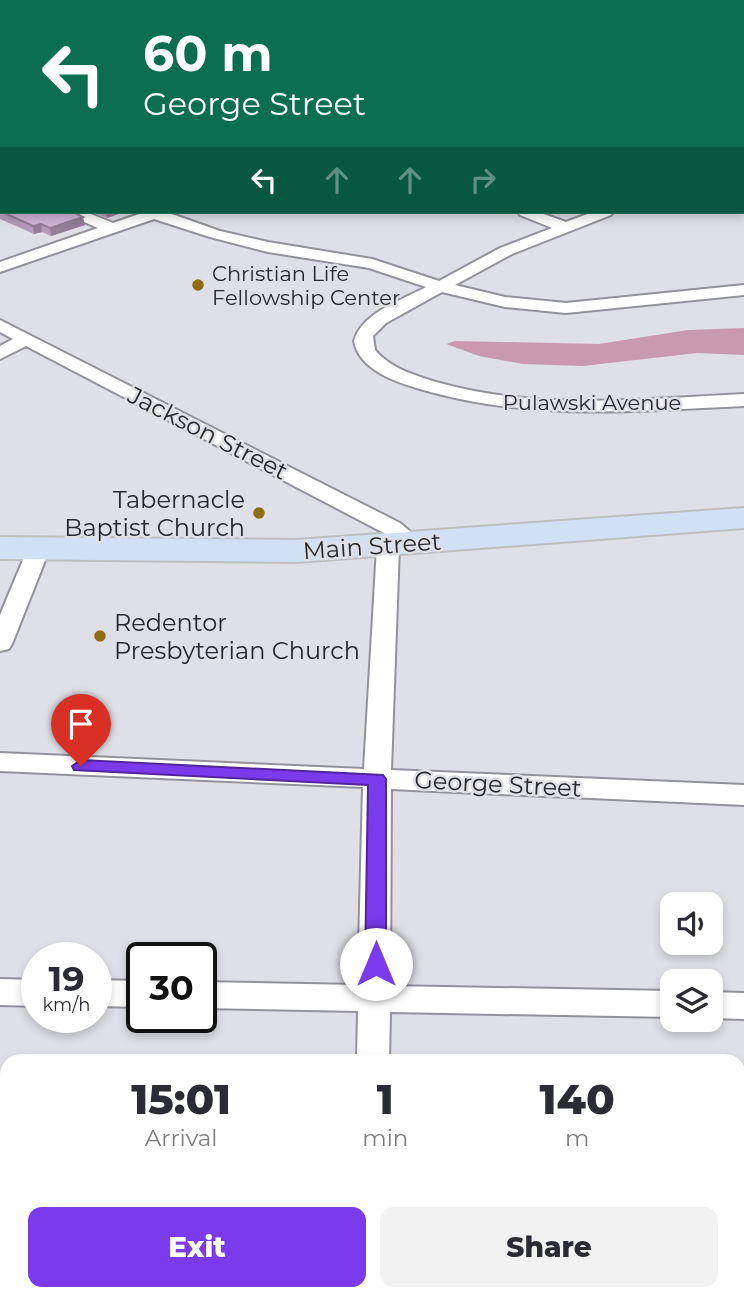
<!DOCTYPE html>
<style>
:root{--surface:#fff;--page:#f2f2f3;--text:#2b2b33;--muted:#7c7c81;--accent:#7c3aed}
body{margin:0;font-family:Montserrat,sans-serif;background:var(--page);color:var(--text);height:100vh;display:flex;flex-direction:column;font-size:26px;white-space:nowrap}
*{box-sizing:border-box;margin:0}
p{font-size:23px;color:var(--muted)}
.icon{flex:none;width:38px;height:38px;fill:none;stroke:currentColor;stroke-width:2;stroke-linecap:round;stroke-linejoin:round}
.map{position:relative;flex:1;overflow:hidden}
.side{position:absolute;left:0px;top:1054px;width:746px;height:247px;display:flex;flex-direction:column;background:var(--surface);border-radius:21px 21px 0 0;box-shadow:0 4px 10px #0003}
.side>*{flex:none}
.guide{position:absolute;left:0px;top:0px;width:746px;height:214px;box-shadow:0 4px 10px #0003;background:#0b6e4f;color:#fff;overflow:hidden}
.buttons{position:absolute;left:660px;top:892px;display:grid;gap:14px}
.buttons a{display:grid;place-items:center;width:63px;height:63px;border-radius:14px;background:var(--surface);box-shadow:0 4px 10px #0003;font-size:35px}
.speed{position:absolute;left:21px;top:942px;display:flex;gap:14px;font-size:35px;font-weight:700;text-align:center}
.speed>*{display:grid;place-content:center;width:91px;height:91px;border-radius:50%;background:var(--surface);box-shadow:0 4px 10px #0003;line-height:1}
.speed small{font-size:18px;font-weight:400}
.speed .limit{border:4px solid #111;border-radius:10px;background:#fff;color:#111}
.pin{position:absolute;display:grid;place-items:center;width:60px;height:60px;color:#fff;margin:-72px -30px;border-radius:50% 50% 50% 0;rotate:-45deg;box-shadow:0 0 7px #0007}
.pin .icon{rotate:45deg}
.me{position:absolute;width:77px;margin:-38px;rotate:0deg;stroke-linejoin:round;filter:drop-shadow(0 0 5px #0008)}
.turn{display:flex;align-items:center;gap:24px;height:147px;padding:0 28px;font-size:32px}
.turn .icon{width:91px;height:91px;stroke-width:2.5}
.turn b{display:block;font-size:49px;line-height:60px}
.lanes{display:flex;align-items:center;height:66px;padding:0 28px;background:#0003;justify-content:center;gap:35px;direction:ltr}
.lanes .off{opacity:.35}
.eta{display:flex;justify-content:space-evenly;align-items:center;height:119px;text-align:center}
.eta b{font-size:42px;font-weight:800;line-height:49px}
.button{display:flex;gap:14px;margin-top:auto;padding:14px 28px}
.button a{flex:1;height:80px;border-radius:14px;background:var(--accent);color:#fff;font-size:28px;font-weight:800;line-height:80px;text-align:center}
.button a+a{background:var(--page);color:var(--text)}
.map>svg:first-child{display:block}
.green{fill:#d3aebd}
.forest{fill:#c99aae}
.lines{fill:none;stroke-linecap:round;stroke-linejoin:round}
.street-casing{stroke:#93929a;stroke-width:4}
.secondary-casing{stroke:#93929a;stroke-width:3}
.primary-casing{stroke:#bebebf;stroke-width:4}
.street{fill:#fff;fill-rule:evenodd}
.secondary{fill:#e8effa;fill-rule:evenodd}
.primary{fill:#d2e0f5;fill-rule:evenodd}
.rail{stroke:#78777d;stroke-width:2.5;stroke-dasharray:7 3.5;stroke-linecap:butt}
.wall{fill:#b59aba}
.shaded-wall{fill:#937d97}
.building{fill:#d2b3d8;stroke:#937d97;stroke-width:2}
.route{fill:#7c3aed;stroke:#51269a;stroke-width:2}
.poi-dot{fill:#906c12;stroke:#dfdfe7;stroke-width:2.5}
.labels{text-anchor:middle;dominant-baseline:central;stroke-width:5;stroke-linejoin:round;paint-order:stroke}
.far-poi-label{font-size:21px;fill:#28272b;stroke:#dfdfe7;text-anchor:start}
.far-street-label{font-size:21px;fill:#28272b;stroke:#dfdfe7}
.street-label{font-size:24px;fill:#28272b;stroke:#dfdfe7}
.poi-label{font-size:24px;fill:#28272b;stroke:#dfdfe7;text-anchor:end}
</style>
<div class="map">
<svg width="744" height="1299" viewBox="0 0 744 1299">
<rect width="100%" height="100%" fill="#dfdfe7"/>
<!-- green -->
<path class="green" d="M364 0H744V111V2H358Z"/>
<!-- forest -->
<path class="forest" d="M744 328V355L697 353 583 366 523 364 479 356 446 344 455 341 599 344 688 330Z"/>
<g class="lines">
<defs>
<path id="street" d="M341 0H357L340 2Z
M0 9H2V15H0Z
M0 36H2V43H0Z
M2 86V94L0 95V87Z
M0 131H2V139H0Z
M66 212H86L113 223 145 212H166L220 231 268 242 372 259 439 281 500 248 552 228 520 215 518 212H538L566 222 593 212H613L611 215 512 254 455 285 505 297 566 303 744 285V295L566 313 505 307 442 292 386 323 373 336 375 350C390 368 414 375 436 382 536 411 641 399 744 394V406C634 411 527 421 420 389 396 382 359 370 354 341 362 312 403 300 426 287L369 268 268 252 210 237 154 219 0 272V262L98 228 68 215Z
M0 320 400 523 425 544 422 549H406L384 533 26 346 0 359V346L13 339 0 332Z
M388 540 396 542 399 547 391 770 744 785V805L391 789 390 986 672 991V1017L390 1012 389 1060H357L358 1011 201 1008V982L358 985 363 787 0 771V753L364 769 377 547 380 542Z
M39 541 47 543 50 548 12 644 9 649 0 651V615L28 548 31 543Z
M0 979 37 980V1006L0 1005Z
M96 980 142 981V1007L96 1006Z
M710 992 744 993V1019L710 1018Z
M344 1293H382V1299H344Z"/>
<path id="secondary" d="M684 0H705L706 2H685Z"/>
<path id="primary" d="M744 508V528L296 562 0 559V537L296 540Z"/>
</defs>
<!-- street casing -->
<use href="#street" class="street-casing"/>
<!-- secondary casing -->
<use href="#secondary" class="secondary-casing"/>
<!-- primary casing -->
<use href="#primary" class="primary-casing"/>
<!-- street -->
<use href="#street" class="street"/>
<!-- secondary -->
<use href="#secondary" class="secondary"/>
<!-- primary -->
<use href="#primary" class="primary"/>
<!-- rail -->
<path class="rail" d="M282 0 288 2"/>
</g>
<!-- wall -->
<path class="wall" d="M0 179 85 225 51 236 42 232 34 234 0 219Z
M92 212H124L107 218Z"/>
<!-- shaded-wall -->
<path class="shaded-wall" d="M106 212H124L107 218Z
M83 217 85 225 51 236 50 228Z
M41 224 42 232 34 234 33 226Z"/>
<!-- building -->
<path class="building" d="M0 138H2V167L0 168Z
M2 178V212L0 211V179Z
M2 212H73L83 217 50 228 41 224 33 226Z"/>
<!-- route -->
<path class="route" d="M81 760 383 775 386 779V964L383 970 376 972 368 970 365 964 368 785 74 770 72 766Z"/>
<!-- markers -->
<g class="poi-dot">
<circle cx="198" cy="285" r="7"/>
<circle cx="259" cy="513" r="7"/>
<circle cx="100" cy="636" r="7"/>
</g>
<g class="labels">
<!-- far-poi labels -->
<g class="far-poi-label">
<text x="212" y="273">Christian Life<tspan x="212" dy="24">Fellowship Center</tspan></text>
</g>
<!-- far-street labels -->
<g class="far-street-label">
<text x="592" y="402">Pulawski Avenue</text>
</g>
<!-- street labels -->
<g class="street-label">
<text transform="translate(208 433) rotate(27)">Jackson Street</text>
<text transform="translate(372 546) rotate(-4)">Main Street</text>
<text transform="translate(498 784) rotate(3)">George Street</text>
</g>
<!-- poi labels -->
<g class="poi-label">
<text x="245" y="499">Tabernacle<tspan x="245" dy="28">Baptist Church</tspan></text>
<text x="114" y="622" text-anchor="start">Redentor<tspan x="114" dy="28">Presbyterian Church</tspan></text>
</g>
</g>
</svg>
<div class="buttons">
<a><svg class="icon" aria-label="sound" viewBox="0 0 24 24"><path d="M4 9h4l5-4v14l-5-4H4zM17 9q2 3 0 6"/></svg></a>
<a><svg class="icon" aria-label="layers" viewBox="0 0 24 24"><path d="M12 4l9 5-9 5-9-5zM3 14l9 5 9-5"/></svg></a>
</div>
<div class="speed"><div>19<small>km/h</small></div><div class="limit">30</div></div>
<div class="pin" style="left:81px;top:766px;background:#d93025"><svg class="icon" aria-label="arrive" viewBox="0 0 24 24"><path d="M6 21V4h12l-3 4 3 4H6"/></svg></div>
<svg class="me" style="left:376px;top:964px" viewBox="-20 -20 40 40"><circle r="19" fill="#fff"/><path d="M0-13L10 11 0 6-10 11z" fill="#7c3aed"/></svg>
<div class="guide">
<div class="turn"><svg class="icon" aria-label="left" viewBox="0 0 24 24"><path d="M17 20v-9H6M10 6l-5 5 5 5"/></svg><div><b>60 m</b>George Street</div></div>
<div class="lanes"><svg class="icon" aria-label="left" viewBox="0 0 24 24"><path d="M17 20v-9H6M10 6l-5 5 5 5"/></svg><svg class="icon off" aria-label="ahead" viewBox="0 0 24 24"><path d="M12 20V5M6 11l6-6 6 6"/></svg><svg class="icon off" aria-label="ahead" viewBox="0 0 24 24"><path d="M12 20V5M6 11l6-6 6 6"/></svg><svg class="icon off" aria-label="right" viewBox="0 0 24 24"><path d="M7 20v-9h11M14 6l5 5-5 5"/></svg></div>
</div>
<section class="side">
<div class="eta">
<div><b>15:01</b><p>Arrival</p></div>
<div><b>1</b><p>min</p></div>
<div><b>140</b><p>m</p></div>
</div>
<div class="button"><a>Exit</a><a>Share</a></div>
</section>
</div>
